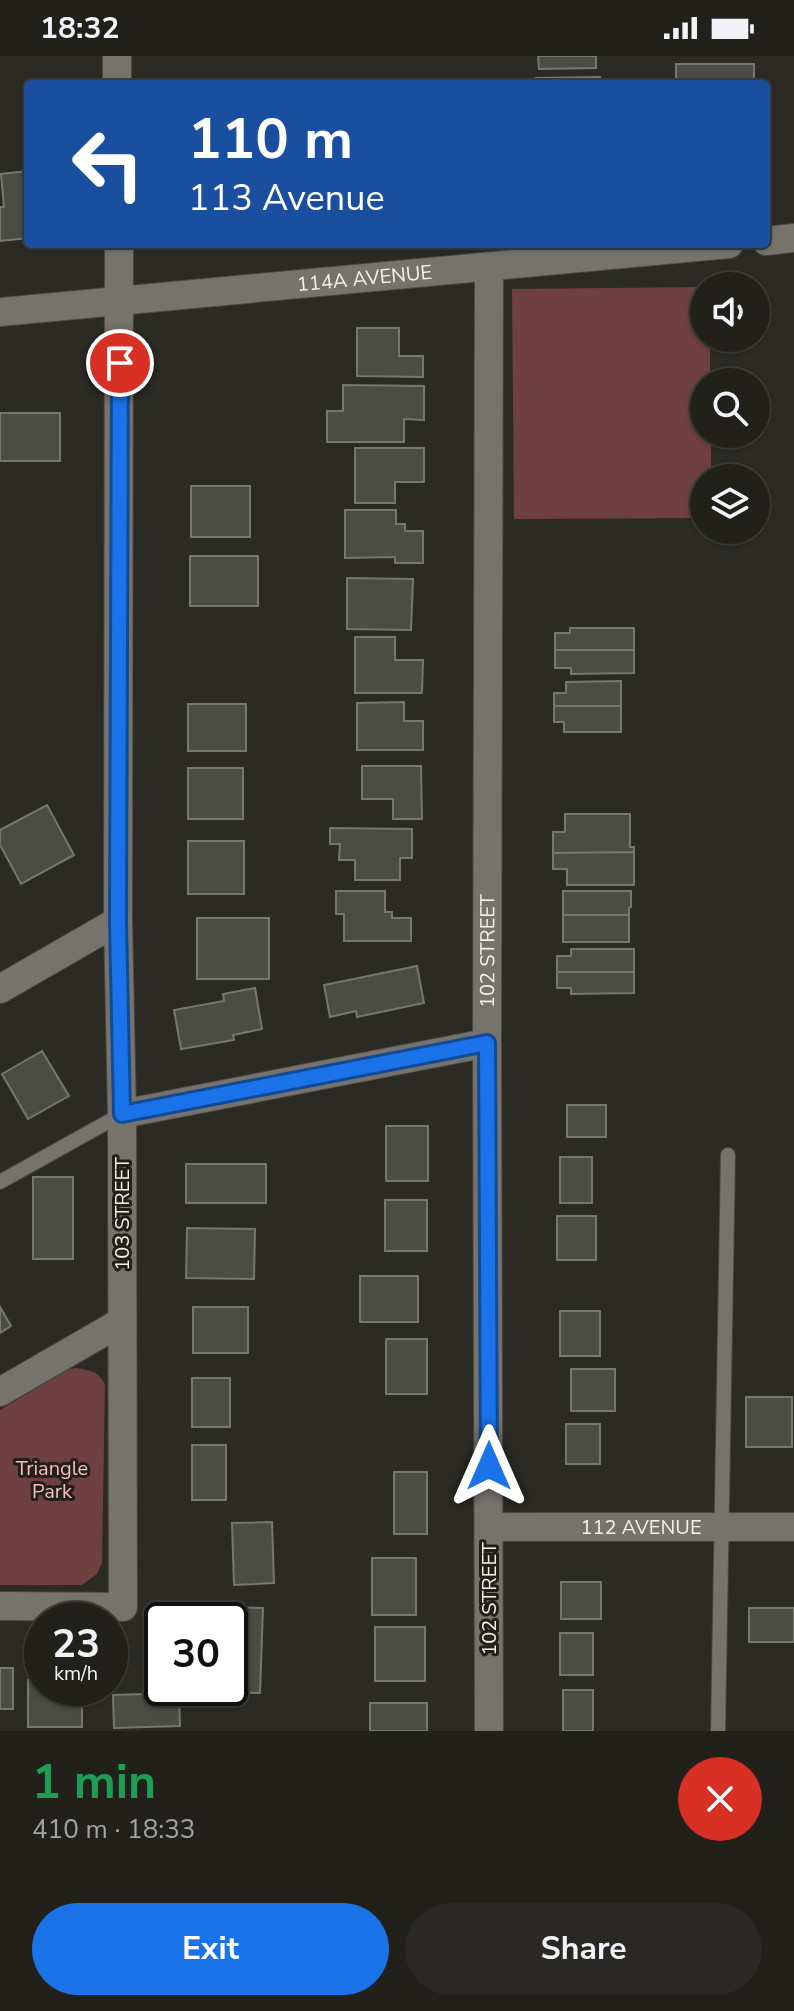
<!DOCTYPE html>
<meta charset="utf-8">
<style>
:root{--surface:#21201b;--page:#292824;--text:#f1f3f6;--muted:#a2a3a3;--line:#3e3e3a;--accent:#1a73e8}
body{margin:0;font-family:"Nunito Sans",sans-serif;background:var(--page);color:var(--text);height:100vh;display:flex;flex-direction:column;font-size:30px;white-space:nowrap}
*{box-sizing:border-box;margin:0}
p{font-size:26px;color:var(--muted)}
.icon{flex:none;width:44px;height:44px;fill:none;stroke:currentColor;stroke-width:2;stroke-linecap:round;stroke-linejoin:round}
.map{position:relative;height:1675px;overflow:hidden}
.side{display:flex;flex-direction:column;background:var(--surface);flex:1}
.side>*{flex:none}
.guide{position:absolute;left:24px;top:24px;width:746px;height:168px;border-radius:8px;box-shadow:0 2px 6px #0004,0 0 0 2px var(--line);background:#1a4fa0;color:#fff;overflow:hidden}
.buttons{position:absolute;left:690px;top:216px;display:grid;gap:16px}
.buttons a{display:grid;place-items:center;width:80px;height:80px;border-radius:50%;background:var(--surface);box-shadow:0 2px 6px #0004,0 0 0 2px var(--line);font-size:40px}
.speed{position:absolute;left:24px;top:1546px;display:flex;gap:16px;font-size:40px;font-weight:700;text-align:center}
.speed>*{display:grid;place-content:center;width:104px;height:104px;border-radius:50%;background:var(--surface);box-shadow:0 2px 6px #0004,0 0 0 2px var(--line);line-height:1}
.speed small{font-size:20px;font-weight:400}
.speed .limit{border:4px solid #111;border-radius:12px;background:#fff;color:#111}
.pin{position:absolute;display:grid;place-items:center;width:68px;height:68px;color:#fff;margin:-34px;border:4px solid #fff;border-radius:50%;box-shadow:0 2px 8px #0007}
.me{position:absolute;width:88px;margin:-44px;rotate:0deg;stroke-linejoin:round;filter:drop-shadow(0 0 6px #0008)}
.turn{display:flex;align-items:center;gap:28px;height:168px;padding:0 32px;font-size:36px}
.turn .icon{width:104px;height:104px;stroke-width:2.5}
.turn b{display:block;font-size:56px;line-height:68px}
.round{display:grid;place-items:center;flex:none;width:84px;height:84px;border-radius:42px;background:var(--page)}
.overview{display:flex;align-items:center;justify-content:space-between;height:136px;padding:0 32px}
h1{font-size:48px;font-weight:700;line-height:60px;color:#1e9e55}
.action{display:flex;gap:16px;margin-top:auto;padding:16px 32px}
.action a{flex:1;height:92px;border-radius:48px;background:var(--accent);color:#fff;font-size:32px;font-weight:700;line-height:92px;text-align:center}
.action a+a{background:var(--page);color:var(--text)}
.status{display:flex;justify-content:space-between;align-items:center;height:56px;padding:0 40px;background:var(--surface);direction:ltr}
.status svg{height:22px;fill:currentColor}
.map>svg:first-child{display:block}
.green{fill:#6e403f}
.building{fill:#4b4c46;stroke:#767771;stroke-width:2}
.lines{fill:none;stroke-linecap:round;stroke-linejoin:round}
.lane-casing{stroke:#4a4844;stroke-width:16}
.street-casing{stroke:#4a4844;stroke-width:30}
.lane{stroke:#76736d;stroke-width:14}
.street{stroke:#76736d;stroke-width:28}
.route-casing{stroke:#114b97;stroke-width:20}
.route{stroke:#1a73e8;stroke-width:14}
.labels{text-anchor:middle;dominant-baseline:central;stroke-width:6;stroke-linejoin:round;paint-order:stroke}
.street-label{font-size:20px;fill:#f3f1ee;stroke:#22201b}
.park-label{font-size:20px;fill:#f9bdba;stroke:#22201b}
</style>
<div class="status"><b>18:32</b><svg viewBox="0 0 49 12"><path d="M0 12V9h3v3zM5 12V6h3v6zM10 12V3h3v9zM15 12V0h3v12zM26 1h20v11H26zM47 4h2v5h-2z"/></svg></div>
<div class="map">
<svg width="794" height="1675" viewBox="0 0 794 1675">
<rect width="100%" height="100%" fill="#2c2a24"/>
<!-- green -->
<path class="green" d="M704 231V282H710V326H704V378H711V422H704V462L514 463 512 233Z
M76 1312C90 1314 100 1316 105 1329L102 1507 97 1518 82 1529H0V1354L69 1313Z"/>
<!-- building -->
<path class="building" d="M538 0H596V12L539 13Z
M676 8H754V28H676Z
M600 21 601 28H537L536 22Z
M28 115V182L0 185V151H4L1 118Z
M357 272H399V300H423V321L357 320Z
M343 329 424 330V364L404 363V386H327V355H343Z
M0 357H60V405H0Z
M355 392H424V426H395V447H355Z
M191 430H250V481H191Z
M345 454H396V468H405V475H423V507H395V501L345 502Z
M190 500H258V550H190Z
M347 522 413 523 411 574 347 573Z
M570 572H634V594H555V577H570Z
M355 581H395V604H423L422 637H355Z
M555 594H634V617L571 618V612H555Z
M621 625V650H554V637H566V626Z
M404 646V665H423V694H357V647Z
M188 648H246V695H188Z
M554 650H621V676H564V666H554Z
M362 710H421L422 763H393V743H362Z
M188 712H243V763H188Z
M47 749 74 799 21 828 0 789V774Z
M565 758H630V791H634V796L553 797V776H565Z
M330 772 412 773V802H400V824H355V804H339L340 788H330Z
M188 785H244V838H188Z
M634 796V829H567V813H553V797Z
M336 835H385V856H392V862H411V885H344V858H336Z
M563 835H631V851L629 852V859H563Z
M563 859H629V886H563Z
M197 862H269V923H197Z
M571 893H634V916H557V900H571Z
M417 910 424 947 357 961 356 955 330 961 324 929Z
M557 916H634V937L571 938V932H557Z
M255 932 262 973 233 979 234 984 181 993 174 954 224 945 223 938Z
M42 995 69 1040 28 1063 2 1018Z
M567 1049H606V1081H567Z
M386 1070H428V1125H386Z
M560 1101H592V1147H560Z
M186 1108H266V1147H186Z
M33 1121H73V1203H33Z
M385 1144H427V1195H385Z
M557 1160H596V1204H557Z
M187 1172 255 1173 254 1223 186 1222Z
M360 1220H418V1266H360Z
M0 1251 11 1270 0 1277Z
M193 1251H248V1297H193Z
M560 1255H600V1300H560Z
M386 1283H427V1338H386Z
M571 1313H615V1355H571Z
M192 1322H230V1371H192Z
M746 1341H792V1391H746Z
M566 1368H600V1408H566Z
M192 1389H226V1444H192Z
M394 1416H427V1478H394Z
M272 1466 274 1527 234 1529 232 1467Z
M372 1502H416V1559H372Z
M561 1526H601V1563H561Z
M223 1551 263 1552 260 1637 220 1636V1632H230V1564H223Z
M749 1552H794V1586H749Z
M375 1571H425V1625H375Z
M560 1577H593V1619H560Z
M0 1612H13V1653H0Z
M28 1624H42V1632H82V1671H28Z
M563 1634H593V1675H563Z
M179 1637 180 1670 114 1672 113 1639Z
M370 1647H427V1675H370Z"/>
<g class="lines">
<defs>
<path id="lane" d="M0 1126 122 1058
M718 1675 728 1099"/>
<g id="street">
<path d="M117 0V28"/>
<path d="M766 185 794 182"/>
<path id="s1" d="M0 256 729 188"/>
<path d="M0 933 118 865"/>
<path d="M122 1058 487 987"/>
<path d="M0 1336 121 1266"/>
<path id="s2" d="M489 1471H794"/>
<path d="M0 1550 123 1551 122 1058 118 865 119 188"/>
<path id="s3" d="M489 1675 487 987 489 211"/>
</g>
</defs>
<!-- lane casing -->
<use href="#lane" class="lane-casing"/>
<!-- street casing -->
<use href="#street" class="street-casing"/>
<!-- lane -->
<use href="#lane" class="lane"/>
<!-- street -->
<use href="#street" class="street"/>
</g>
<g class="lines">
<defs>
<path id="route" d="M120 307 118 865 122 1058 487 987 489 1410"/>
</defs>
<!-- route casing -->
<use href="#route" class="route-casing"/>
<!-- route -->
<use href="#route" class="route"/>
</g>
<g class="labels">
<!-- street labels -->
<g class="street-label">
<text stroke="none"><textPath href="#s1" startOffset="366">114A AVENUE</textPath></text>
<text stroke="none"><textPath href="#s3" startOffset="780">102 STREET</textPath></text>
<text transform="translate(122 1158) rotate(-90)">103 STREET</text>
<text stroke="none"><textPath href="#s2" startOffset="152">112 AVENUE</textPath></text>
<text transform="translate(489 1543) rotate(-90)">102 STREET</text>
</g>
<!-- park labels -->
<g class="park-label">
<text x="52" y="1412">Triangle<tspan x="52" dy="23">Park</tspan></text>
</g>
</g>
</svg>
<div class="buttons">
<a><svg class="icon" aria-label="sound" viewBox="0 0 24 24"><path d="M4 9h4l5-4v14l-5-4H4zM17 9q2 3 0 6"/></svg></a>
<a><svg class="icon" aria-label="search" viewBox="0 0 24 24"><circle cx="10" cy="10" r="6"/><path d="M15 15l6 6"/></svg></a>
<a><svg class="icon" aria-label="layers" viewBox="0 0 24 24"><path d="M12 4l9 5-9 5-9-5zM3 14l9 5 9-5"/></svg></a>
</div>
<div class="speed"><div>23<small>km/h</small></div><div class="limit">30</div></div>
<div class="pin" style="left:120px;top:307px;background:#d93025"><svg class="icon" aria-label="arrive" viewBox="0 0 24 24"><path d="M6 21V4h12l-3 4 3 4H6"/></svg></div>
<svg class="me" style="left:489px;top:1410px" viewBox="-20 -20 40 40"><path d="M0-17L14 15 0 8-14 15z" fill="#1a73e8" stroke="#fff" stroke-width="4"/></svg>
<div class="guide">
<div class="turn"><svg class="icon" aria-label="left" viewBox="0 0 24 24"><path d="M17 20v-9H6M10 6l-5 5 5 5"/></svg><div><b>110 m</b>113 Avenue</div></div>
</div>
</div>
<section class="side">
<div class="overview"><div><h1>1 min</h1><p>410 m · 18:33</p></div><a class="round" style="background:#d93025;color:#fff"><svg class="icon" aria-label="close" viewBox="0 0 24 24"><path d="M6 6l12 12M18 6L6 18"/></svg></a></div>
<div class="action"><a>Exit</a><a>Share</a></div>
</section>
